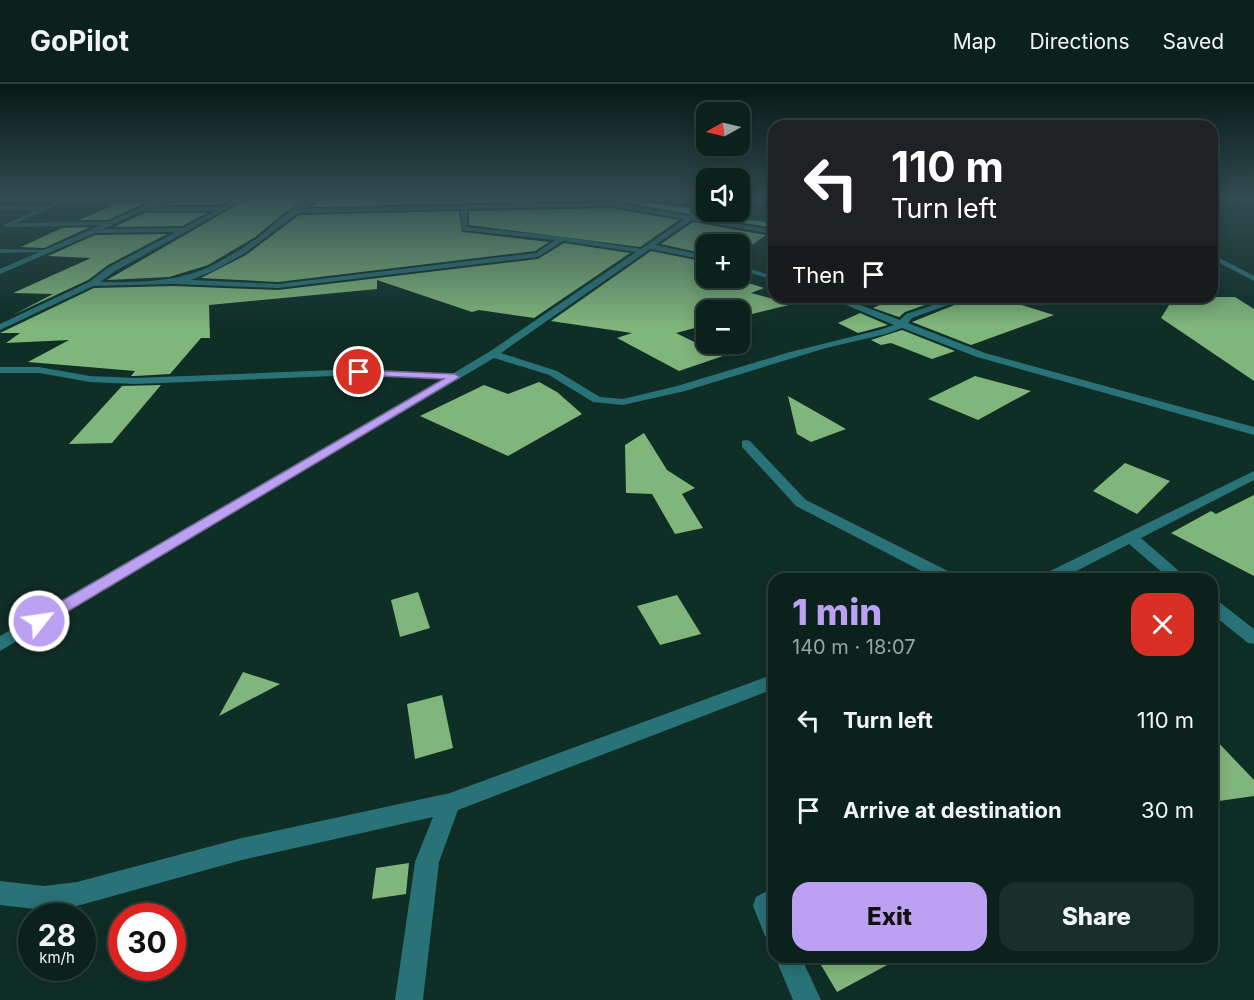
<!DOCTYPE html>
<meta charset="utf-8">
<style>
:root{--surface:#0b221c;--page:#192f29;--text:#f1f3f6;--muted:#9aa4a3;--line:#2b3f3b;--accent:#bca0f2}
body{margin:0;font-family:Inter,sans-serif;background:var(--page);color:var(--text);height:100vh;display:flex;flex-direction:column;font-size:22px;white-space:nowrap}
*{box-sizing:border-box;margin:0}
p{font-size:20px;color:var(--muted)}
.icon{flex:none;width:33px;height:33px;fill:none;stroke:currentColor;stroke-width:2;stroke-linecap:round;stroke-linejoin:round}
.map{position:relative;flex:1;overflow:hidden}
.sheet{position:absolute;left:768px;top:489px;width:450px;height:390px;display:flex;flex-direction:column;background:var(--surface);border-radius:18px;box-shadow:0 3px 15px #0003,0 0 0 2px var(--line)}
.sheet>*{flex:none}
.guide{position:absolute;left:768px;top:36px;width:450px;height:183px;border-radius:18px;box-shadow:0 3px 15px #0003,0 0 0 2px var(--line);background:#202124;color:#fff;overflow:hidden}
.needle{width:39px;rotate:262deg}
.buttons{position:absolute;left:696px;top:18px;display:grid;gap:12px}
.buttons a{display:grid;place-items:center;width:54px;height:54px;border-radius:12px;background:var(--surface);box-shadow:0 3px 15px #0003,0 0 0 2px var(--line);font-size:30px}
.speed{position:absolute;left:18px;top:819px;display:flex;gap:12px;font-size:30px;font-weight:700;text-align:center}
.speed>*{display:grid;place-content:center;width:78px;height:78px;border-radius:50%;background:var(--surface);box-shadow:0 3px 15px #0003,0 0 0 2px var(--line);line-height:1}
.speed small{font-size:15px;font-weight:400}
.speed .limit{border:9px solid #d22;background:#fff;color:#111}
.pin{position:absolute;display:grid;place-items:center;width:51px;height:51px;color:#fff;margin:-26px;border:3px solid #fff;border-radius:50%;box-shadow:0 2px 6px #0007}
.me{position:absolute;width:66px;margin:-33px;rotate:60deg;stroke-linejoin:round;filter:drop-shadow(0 0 4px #0008)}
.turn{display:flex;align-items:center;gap:21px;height:126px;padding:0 24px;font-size:27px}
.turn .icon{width:78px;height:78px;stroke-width:2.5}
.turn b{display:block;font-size:42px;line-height:51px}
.then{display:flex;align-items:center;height:57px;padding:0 24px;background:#0003;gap:12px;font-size:22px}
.round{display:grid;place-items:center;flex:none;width:63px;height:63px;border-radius:18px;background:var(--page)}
.head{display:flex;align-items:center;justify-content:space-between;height:102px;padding:0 24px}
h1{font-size:36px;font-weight:800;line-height:45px;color:var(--accent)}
.action{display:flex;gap:12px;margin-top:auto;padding:12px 24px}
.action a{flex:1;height:69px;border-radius:18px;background:var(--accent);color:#111;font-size:24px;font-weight:800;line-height:69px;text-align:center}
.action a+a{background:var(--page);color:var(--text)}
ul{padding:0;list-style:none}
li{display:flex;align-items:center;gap:18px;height:90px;padding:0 24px}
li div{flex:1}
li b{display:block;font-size:22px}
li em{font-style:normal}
header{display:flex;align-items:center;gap:36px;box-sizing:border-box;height:84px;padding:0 30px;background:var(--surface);border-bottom:2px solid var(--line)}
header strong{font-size:28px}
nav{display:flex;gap:33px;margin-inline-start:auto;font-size:21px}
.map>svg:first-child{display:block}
.building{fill:#80b57b}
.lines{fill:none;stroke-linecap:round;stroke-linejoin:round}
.minor{fill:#287278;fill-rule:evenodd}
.route{fill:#bca0f2;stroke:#7a689d;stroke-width:1.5}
</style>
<header>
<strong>GoPilot</strong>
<nav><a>Map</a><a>Directions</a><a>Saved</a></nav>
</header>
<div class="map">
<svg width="1254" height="916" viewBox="0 0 1254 916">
<rect width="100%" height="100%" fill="#0f2e26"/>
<!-- building -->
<path class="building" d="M175 114H233L221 121H162L175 119Z
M249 114H309L285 128 255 153 208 181 169 193 107 196Z
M324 114H640L641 118 691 124 688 127 691 128 689 130 610 116 312 123Z
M111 119H145L108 136H79L112 122Z
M610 124 679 136 640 163 469 141V127Z
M459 127 462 148 549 158 535 167 278 198 201 194 246 171 299 131Z
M147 128 150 129H207L182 142 114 143Z
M704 130 774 139V144L701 132Z
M693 138 766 151 740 169V160H706V170L661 160Z
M90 143 44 164 21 163 62 144Z
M167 150 108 181 88 196 13 231 53 210 13 209 91 174 48 172 95 151Z
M564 159 630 169 534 234 479 226 472 228 377 196V205L209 221 210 254H201L170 290 135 292H131L135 287 28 278 69 256 6 259 20 249H0L94 204 174 202 278 206 538 175Z
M651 167 706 178V194H733L764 204 751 209 793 220 740 233V226H706V241L676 249 723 272 679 287 617 254 632 249 551 237Z
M898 213H903L928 220 905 228 899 233 873 224Z
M1174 213H1235L1254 225V297L1161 234Z
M972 214 993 220 1006 216 1054 231 971 261 912 238Z
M860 229 888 241 858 249 838 239Z
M902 246 955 267 932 275 891 259 881 261 871 256Z
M975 292 1031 307 978 336 928 315Z
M539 298 557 308 582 330 508 372 420 332 484 301 508 310Z
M161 301 112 359 69 360 122 302Z
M788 312 846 345 811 358 797 350Z
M644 349 667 386 695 404 682 410 703 444 675 450 652 410 626 409 625 361Z
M1125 379 1170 397 1137 430 1093 407Z
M1254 411V492L1171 449 1211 427 1216 430Z
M418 508 430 544 400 553 391 516Z
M677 511 701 550 660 561 637 522Z
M243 588 280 600 219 632Z
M442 611 453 664 415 675 407 620Z
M1212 652 1254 696V712L1212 718Z
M409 779 406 810 372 815 376 784Z
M837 873H902L837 908 821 881Z"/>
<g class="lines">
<!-- minor -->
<path class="minor" d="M63 114H72L17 139 108 138 162 114H171L152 123H222L239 114H247L115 187 100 198C137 198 174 199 209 183 225 175 241 165 256 155 274 142 298 114 322 114L304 125 610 118 689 132 706 121V125L696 133 774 146V150L692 136 655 161 706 172V176L650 165 501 269 557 287 600 313 623 315 677 302 790 268 879 246 894 241 827 213H839L900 236 906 230 958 213H970L912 234 908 239 985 269 1254 343V351L977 273 902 244 886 250 826 264 685 307 623 321 593 318 549 291 494 274 0 567V552L442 295 359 291 135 300 90 298 39 289H0V283H39L90 292 135 294 359 285 452 290 489 268 636 168 563 157 538 173 278 204 174 200 93 202 0 246V240L89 198 109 183 176 148 95 149 0 190V185L39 168 0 169V165L44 166 101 141 6 143 3 141 36 126 0 125V121L45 123ZM610 122 685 135 641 165 562 153 467 143V125ZM147 125 150 127H216L183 144 103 145ZM461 125 462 146 555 156 536 169 278 200 191 196 215 186 245 169 298 129Z
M740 114 774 116V120L740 117Z
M1212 170 1254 192V197L1212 175Z
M740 182 774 192V196L740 186Z
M746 356 750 357 806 416 956 491 958 495H937L796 422 742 363V357Z
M1254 387V396L1141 454 1188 495H1170L1129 460 1061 495H1040L1042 491Z
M1212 515 1218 517 1254 545V560L1248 559 1212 530Z
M774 590V605L458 726 439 778 423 916H395L415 778 433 733 242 776 77 822 44 826 0 821V797L44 802 77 798 242 754 450 709Z
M774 803V856L765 852 753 822 756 813Z
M775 873H801L821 916H793Z"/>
</g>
<!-- sky -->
<linearGradient id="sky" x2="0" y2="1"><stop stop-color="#081915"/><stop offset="0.47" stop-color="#314c52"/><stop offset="1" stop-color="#314c52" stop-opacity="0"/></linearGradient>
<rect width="1254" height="243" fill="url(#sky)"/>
<!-- route -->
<path class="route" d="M356 286 455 290 460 293 45 541H34L32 537 34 533 444 295 359 291 355 288Z"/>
</svg>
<div class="buttons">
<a><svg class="needle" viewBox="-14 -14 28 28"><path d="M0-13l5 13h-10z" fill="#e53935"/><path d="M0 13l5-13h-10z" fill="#9aa4a3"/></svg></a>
<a><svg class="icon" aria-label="sound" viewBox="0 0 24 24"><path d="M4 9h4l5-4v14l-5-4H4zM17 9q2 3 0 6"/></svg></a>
<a>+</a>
<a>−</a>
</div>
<div class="speed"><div>28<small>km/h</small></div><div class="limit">30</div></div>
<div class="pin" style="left:359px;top:288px;background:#d93025"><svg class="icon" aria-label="arrive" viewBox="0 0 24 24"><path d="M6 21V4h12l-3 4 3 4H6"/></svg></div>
<svg class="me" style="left:39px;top:537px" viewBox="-20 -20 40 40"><circle r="17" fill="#bca0f2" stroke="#fff" stroke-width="3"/><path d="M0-11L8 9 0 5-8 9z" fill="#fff"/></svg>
<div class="guide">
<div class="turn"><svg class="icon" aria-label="left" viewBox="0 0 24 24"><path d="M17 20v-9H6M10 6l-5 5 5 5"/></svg><div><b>110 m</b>Turn left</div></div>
<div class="then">Then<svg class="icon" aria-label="arrive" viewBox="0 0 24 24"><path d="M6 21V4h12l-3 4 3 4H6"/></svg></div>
</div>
<section class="sheet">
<div class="head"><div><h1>1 min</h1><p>140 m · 18:07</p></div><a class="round" style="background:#d93025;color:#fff"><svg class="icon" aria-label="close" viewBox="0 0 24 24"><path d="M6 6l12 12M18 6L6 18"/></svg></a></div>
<ul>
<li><svg class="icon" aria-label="left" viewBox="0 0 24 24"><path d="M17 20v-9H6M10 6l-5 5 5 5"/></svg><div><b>Turn left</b></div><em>110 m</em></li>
<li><svg class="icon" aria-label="arrive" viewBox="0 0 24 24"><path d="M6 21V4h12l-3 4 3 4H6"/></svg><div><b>Arrive at destination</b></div><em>30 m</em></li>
</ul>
<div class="action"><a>Exit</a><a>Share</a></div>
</section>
</div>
